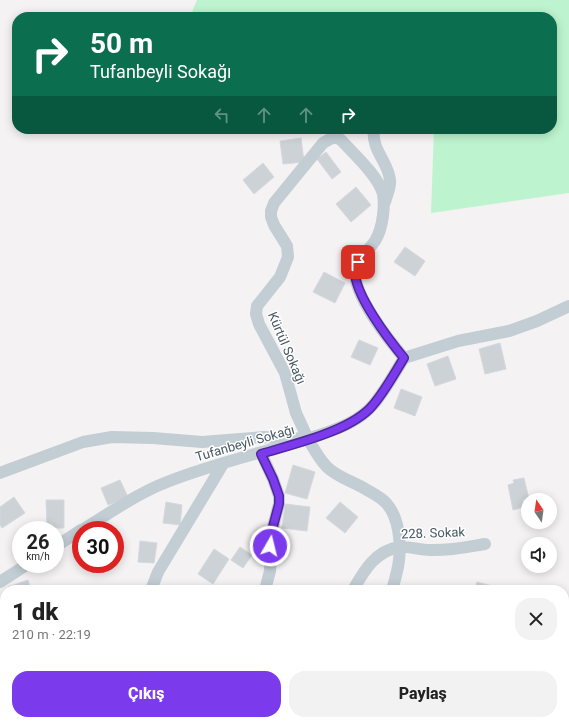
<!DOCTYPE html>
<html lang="tr">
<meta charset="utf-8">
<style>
:root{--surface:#fff;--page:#f2f2f2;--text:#222;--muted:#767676;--accent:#7c3aed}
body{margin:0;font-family:Roboto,sans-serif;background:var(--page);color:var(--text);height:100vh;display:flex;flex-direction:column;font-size:15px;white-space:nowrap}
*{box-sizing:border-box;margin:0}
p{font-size:13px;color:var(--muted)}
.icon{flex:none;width:22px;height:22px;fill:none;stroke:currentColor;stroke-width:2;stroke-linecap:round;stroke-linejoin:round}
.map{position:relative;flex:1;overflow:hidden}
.details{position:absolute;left:0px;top:585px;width:569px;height:140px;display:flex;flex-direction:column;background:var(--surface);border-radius:16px 16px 0 0;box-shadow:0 2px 10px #0003}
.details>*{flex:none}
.banner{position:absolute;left:12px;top:12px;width:545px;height:122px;border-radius:16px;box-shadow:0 2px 10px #0003;background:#0b6e4f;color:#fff;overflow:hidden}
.needle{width:26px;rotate:347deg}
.fabs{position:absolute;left:521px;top:493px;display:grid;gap:8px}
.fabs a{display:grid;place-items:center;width:36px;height:36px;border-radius:50%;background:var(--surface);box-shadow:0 2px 10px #0003;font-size:20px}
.speed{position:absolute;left:12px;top:521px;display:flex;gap:8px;font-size:20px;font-weight:700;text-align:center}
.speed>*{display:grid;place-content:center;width:52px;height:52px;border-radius:50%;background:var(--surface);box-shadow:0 2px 10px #0003;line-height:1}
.speed small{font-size:10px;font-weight:400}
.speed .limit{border:6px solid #d22;background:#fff;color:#111}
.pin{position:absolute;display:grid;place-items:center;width:34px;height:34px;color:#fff;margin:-17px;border-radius:8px;box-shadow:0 2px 6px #0006}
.me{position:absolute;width:44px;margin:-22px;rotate:8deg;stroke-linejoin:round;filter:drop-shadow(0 0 3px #0008)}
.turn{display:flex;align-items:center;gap:14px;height:84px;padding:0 12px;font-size:18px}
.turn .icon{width:52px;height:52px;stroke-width:2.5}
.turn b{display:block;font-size:28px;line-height:34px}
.lanes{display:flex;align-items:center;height:38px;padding:0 12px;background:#0003;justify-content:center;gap:20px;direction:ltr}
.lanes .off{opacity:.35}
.round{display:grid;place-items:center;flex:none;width:42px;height:42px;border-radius:16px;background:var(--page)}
.head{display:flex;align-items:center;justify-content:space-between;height:68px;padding:0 12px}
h1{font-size:24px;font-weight:800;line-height:30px}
.primary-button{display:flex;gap:8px;margin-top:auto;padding:8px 12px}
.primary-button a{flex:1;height:46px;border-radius:16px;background:var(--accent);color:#fff;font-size:16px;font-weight:800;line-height:46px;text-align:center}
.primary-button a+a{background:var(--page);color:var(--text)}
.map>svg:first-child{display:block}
.green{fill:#bef3cf}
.building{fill:#cdd2d6;stroke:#d5d8dd}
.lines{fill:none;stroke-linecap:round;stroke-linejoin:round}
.minor{stroke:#c2cdd4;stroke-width:12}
.route-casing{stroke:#51269a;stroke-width:10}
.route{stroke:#7c3aed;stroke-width:7}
.labels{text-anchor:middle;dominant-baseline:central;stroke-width:3;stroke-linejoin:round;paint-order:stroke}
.street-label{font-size:13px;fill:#485761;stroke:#fff}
</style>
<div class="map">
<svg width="569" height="725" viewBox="0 0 569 725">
<rect width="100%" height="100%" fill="#f4f2f2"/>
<!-- green -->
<path class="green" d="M197 0H569V193L431 213 434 129H552V17H190Z
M569 668V725H414L431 720H564V683H565Z"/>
<!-- building -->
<path class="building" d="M301 138 304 162 283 164 280 141Z
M326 152 341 172 332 179 317 159Z
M263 163 274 177 254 194 243 180Z
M356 187 371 205 351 222 336 204Z
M405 247 425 261 415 276 394 262Z
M324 272 345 283 335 303 313 292Z
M359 340 378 348 370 365 351 357Z
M500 343 506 369 485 374 479 349Z
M448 356 456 379 435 386 427 364Z
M401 389 422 397 415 416 394 408Z
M293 465 315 472 307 499 285 493Z
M524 478 529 499 523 500 524 507 513 510 508 485 514 483 513 480Z
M120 480 128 497 108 505 101 488Z
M14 497 25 513 2 528 0 525V507Z
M46 500H64V528H47Z
M166 502 182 505 180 525 163 523Z
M340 502 358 517 345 533 326 518Z
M285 504 310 507 307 531 282 528Z
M140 541 157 543 154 563 138 562Z
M240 547 252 555 243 568 231 560Z
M214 549 229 559 213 584 198 574Z
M28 580 31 590H9L8 587Z
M477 582 496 587 495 590H474Z
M5 614V637L0 639V616Z
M177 720H200V723L194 725H179Z"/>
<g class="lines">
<!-- minor -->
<path class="minor" d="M374 129C371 150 388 161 390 180 391 187 387 195 385 202
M308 439C330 431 357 424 373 405 385 391 394 374 404 358
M261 453 273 479 279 496V504L271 534 270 571 265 590
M0 473 83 442 112 437 153 438 202 442 264 437 308 439 296 413 285 373 259 324 256 314 257 306 280 277 288 257 287 246 274 225 271 217V211L274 203 323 143 330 139 337 137 342 141C354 154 379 177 383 194 384 201 384 208 383 215 382 224 380 233 375 241 369 250 356 259 355 271 354 296 388 339 404 358L458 341 509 331 537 321 569 306
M82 530C108 514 138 493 167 482 212 464 261 453 308 439 314 449 319 459 327 467 338 478 355 482 367 490 374 494 382 498 387 504 399 518 401 543 399 560 398 570 395 580 392 590
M55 547 81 530
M0 582 28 564
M151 590 158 572 223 464
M353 590C364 571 375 551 399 547 408 546 420 550 430 550 448 551 467 547 485 544"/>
</g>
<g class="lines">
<defs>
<path id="route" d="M270 546 271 534 279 504V496L273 479 261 454C293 444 352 431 373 405 385 391 394 374 404 358 389 340 354 294 355 271 356 268 357 264 358 262"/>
</defs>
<!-- route casing -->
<use href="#route" class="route-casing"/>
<!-- route -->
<use href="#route" class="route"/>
</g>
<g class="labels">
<!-- street labels -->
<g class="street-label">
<text transform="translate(287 348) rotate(67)">Kürtül Sokağı</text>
<text transform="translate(245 443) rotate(-16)">Tufanbeyli Sokağı</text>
<text transform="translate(433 533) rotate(-2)">228. Sokak</text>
</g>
</g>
</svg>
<div class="fabs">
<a><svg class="needle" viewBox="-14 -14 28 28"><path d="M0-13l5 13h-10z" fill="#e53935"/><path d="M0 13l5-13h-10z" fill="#767676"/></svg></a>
<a><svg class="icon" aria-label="sound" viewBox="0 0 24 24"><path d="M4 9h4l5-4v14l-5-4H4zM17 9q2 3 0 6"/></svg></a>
</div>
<div class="speed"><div>26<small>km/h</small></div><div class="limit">30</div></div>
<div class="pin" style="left:358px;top:262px;background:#d93025"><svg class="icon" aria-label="arrive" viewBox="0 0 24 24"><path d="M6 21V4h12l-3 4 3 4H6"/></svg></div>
<svg class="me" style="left:270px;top:546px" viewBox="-20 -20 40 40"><circle r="17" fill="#7c3aed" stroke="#fff" stroke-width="3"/><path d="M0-11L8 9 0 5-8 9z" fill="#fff"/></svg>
<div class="banner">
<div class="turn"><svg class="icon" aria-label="right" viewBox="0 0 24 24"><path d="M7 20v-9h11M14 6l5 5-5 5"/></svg><div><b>50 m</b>Tufanbeyli Sokağı</div></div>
<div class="lanes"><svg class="icon off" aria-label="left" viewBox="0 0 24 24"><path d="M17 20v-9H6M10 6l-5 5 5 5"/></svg><svg class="icon off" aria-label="ahead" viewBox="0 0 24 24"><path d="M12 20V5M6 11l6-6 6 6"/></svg><svg class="icon off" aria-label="ahead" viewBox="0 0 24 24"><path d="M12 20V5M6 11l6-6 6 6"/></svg><svg class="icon" aria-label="right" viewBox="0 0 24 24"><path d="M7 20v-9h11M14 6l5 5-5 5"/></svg></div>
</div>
<section class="details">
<div class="head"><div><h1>1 dk</h1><p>210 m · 22:19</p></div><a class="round"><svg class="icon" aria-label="close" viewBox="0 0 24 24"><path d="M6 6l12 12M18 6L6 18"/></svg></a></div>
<div class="primary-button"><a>Çıkış</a><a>Paylaş</a></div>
</section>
</div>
